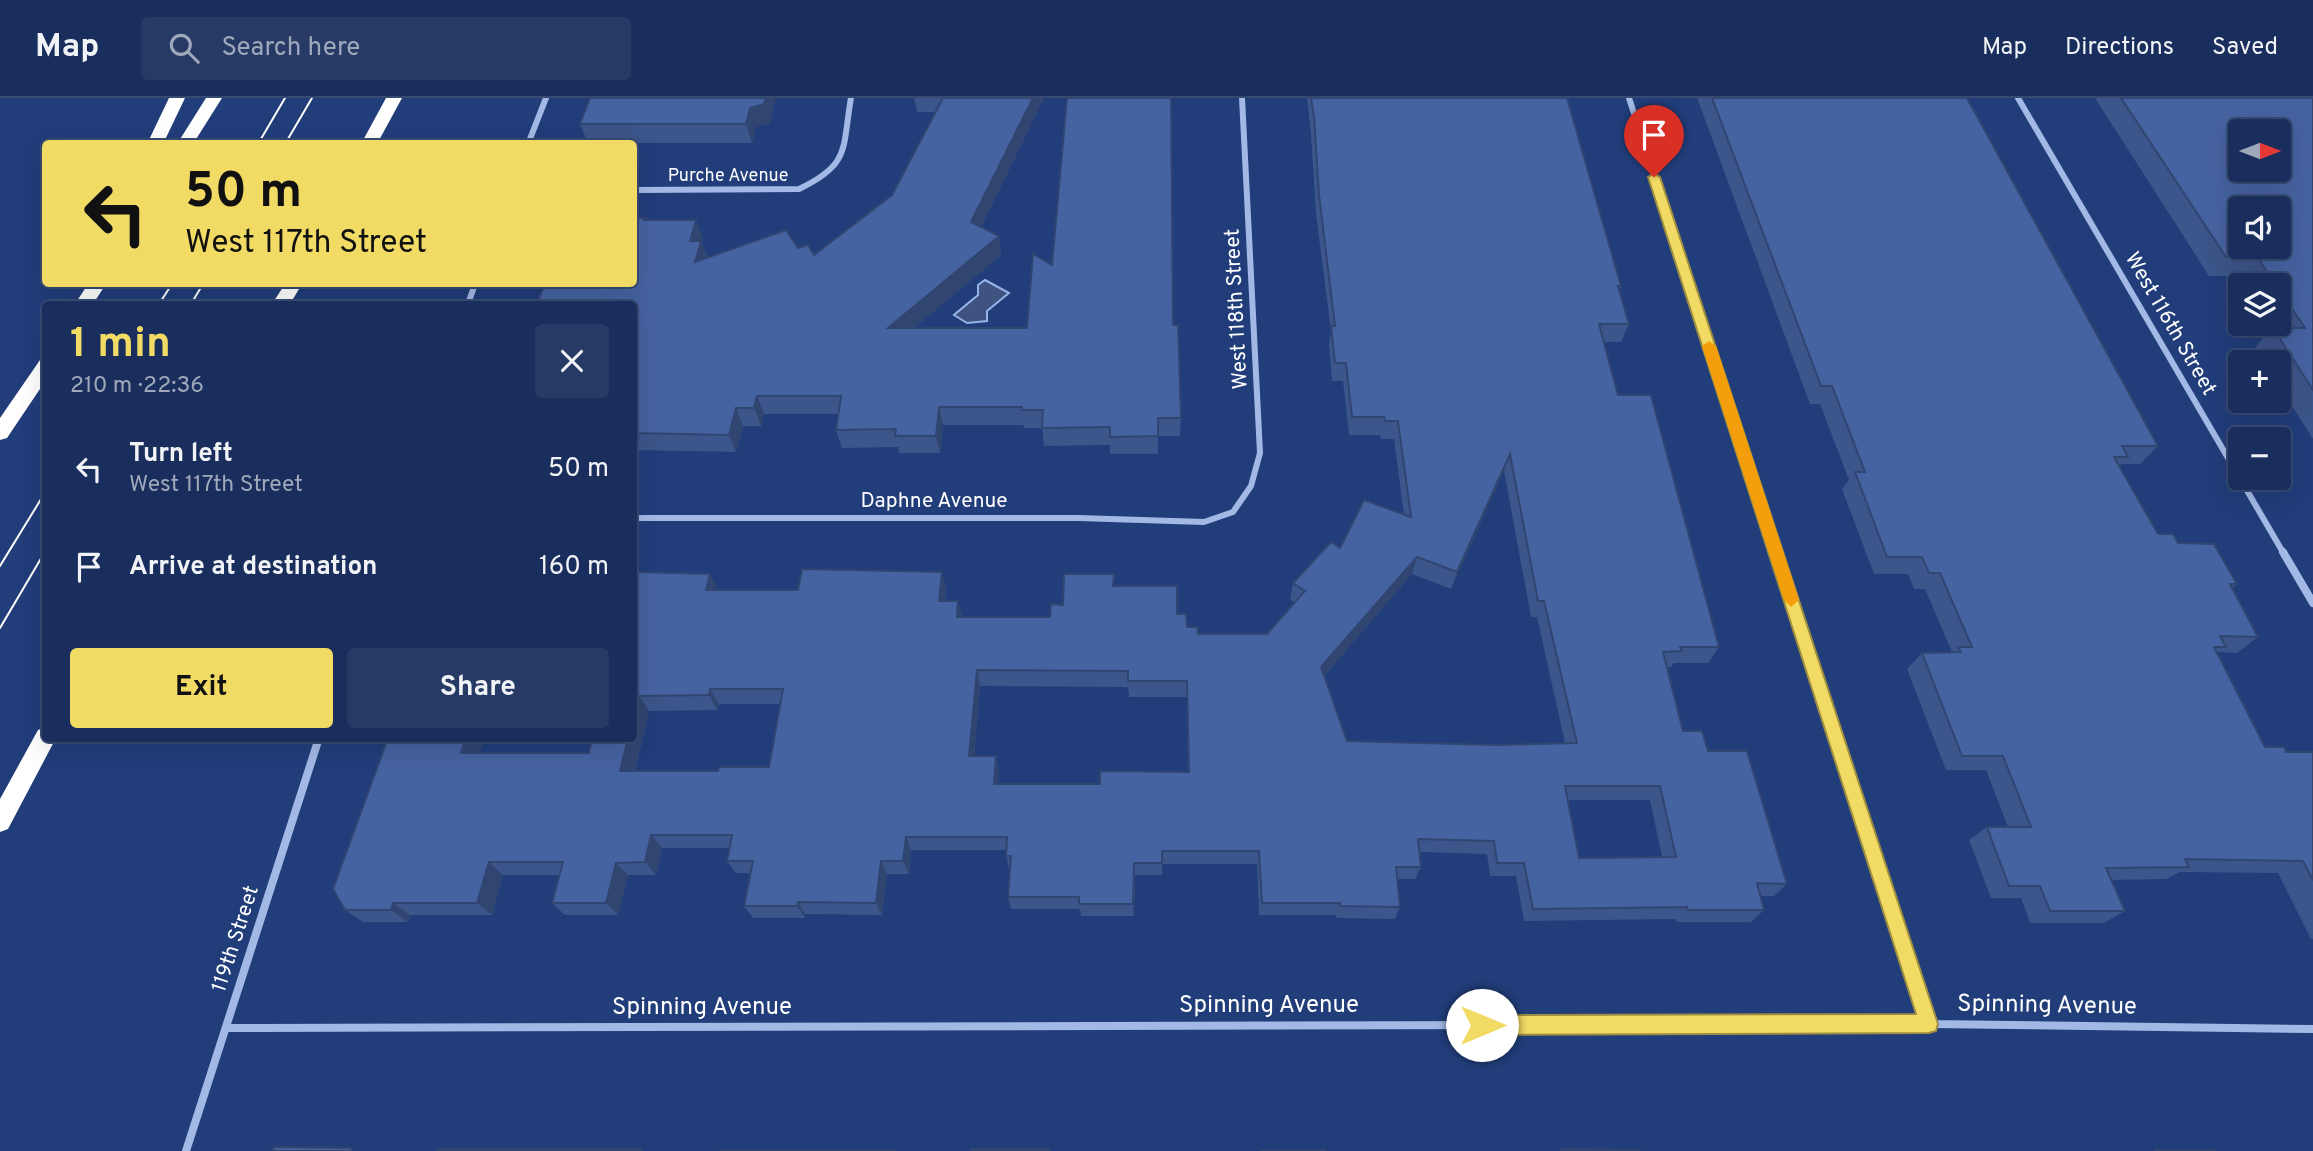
<!DOCTYPE html>
<meta charset="utf-8">
<style>
:root{--surface:#192e5c;--page:#263a65;--text:#f1f3f6;--muted:#9fa8bb;--line:#374a72;--accent:#f2db65}
body{margin:0;font-family:Overpass,sans-serif;background:var(--page);color:var(--text);height:100vh;display:flex;flex-direction:column;font-size:26px;white-space:nowrap}
*{box-sizing:border-box;margin:0}
p{font-size:23px;color:var(--muted)}
.icon{flex:none;width:38px;height:38px;fill:none;stroke:currentColor;stroke-width:2;stroke-linecap:round;stroke-linejoin:round}
.map{position:relative;flex:1;overflow:hidden}
.details{position:absolute;left:42px;top:203px;width:595px;height:441px;display:flex;flex-direction:column;background:var(--surface);border-radius:7px;box-shadow:0 7px 28px #0002,0 0 0 2px var(--line)}
.details>*{flex:none}
.guide{position:absolute;left:42px;top:42px;width:595px;height:147px;border-radius:7px;box-shadow:0 7px 28px #0002,0 0 0 2px var(--line);background:#f2db65;color:#111;overflow:hidden}
.needle{width:46px;rotate:90deg}
.fabs{position:absolute;left:2228px;top:21px;display:grid;gap:14px}
.fabs a{display:grid;place-items:center;width:63px;height:63px;border-radius:7px;background:var(--surface);box-shadow:0 7px 28px #0002,0 0 0 2px var(--line);font-size:35px}
.pin{position:absolute;display:grid;place-items:center;width:60px;height:60px;color:#fff;margin:-72px -30px;border-radius:50% 50% 50% 0;rotate:-45deg;box-shadow:0 0 7px #0007}
.pin .icon{rotate:45deg}
.me{position:absolute;width:77px;margin:-38px;rotate:90deg;stroke-linejoin:round;filter:drop-shadow(0 0 5px #0008)}
.turn{display:flex;align-items:center;gap:24px;height:147px;padding:0 28px;font-size:32px}
.turn .icon{width:91px;height:91px;stroke-width:2.5}
.turn b{display:block;font-size:49px;line-height:60px}
.round{display:grid;place-items:center;flex:none;width:74px;height:74px;border-radius:7px;background:var(--page)}
.summary{display:flex;align-items:center;justify-content:space-between;height:119px;padding:0 28px}
h1{font-size:42px;font-weight:700;line-height:52px;color:var(--accent)}
.primary-button{display:flex;gap:14px;margin-top:auto;padding:14px 28px}
.primary-button a{flex:1;height:80px;border-radius:7px;background:var(--accent);color:#111;font-size:28px;font-weight:700;line-height:80px;text-align:center}
.primary-button a+a{background:var(--page);color:var(--text)}
ul{padding:0;list-style:none}
li{display:flex;align-items:center;gap:21px;height:98px;padding:0 28px}
li div{flex:1}
li b{display:block;font-size:26px}
li em{font-style:normal}
header{display:flex;align-items:center;gap:42px;box-sizing:border-box;height:98px;padding:0 35px;background:var(--surface);border-bottom:2px solid var(--line)}
header strong{font-size:33px}
nav{display:flex;gap:38px;margin-inline-start:auto;font-size:24px}
.search{width:490px;height:63px;background:var(--page);display:flex;align-items:center;gap:18px;box-sizing:border-box;padding:0 24px;border-radius:7px;color:var(--muted);font-size:26px}
.map>svg:first-child{display:block}
.water{fill:#3e5380;stroke:#97b2e6;stroke-width:2}
.lines{fill:none;stroke-linecap:round;stroke-linejoin:round}
.minor-far1{stroke:#a3b9e5;stroke-width:6}
.minor{stroke:#a3b9e5;stroke-width:8}
.motorway{fill:#fff;fill-rule:evenodd}
.tram{stroke:#fff;stroke-width:2}
.wall{fill:#3c558a;fill-rule:evenodd}
.shaded-wall{fill:#314571}
.building{fill:#4663a1;stroke:#314571;stroke-width:2;fill-rule:evenodd}
.route{fill:#f2db65;stroke:#9d8e42;stroke-width:2}
.slow{fill:#f59e0b}
.labels{text-anchor:middle;dominant-baseline:central;stroke-width:5;stroke-linejoin:round;paint-order:stroke}
.far-street-label{font-size:18px;fill:#fff;stroke:#213d7a}
.street-label{font-size:21px;fill:#fff;stroke:#213d7a}
.near-street-label{font-size:24px;fill:#fff;stroke:#213d7a}
</style>
<header>
<strong>Map</strong>
<div class="search"><svg class="icon" aria-label="search" viewBox="0 0 24 24"><circle cx="10" cy="10" r="6"/><path d="M15 15l6 6"/></svg>Search here</div>
<nav><a>Map</a><a>Directions</a><a>Saved</a></nav>
</header>
<div class="map">
<svg width="2313" height="1053" viewBox="0 0 2313 1053">
<rect width="100%" height="100%" fill="#213d7a"/>
<!-- water -->
<path class="water" d="M985 182 1009 195 987 213V223L967 225 954 217 978 197V187Z"/>
<g class="lines">
<!-- minor-far1 -->
<path class="minor-far1" d="M1629 0 1777 456
M2018 0 2284 456
M528 46 546 0
M634 92 799 91C851 66 842 51 851 0
M468 206 475 186
M634 420H1079L1204 424 1233 414 1251 388 1260 355 1242 0"/>
<!-- minor -->
<path class="minor" d="M1776 454 1929 926
M2283 454 2313 505
M226 930 1929 926 2313 931
M186 1053 319 640"/>
<!-- motorway -->
<path class="motorway" d="M169 0H185L163 46H147Z
M206 0H222L193 46H177Z
M386 0H402L377 46H361Z
M88 186H106L93 206H75Z
M285 186H302L290 206H272Z
M46 261V282L7 340 0 342V320L40 262Z
M46 629V640H56L8 731 0 734V701L38 632Z"/>
<!-- tram -->
<path class="tram" d="M258 46 285 0
M285 46 312 0
M159 206 172 186
M191 206 203 186
M0 468 46 393
M0 530 46 452"/>
</g>
<!-- wall -->
<path class="wall" d="M914 0H1044L981 129 999 138 1001 157 914 230H1027L1173 227 1181 320 1180 338H1158V356H1110V347L1044 348 1042 330H1024L1023 327H943L940 355H899L898 349 842 350 836 332 839 316H764L761 328H743L736 354 634 352V206L645 120 646 122H696L703 141 702 146 708 160 798 150 814 157 892 97 935 14H917Z
M1307 0H1567L1621 188 1620 192 1629 226 1621 244H1604L1618 297 1719 549 1708 565H1674L1671 569H1667L1683 633 1708 653 1787 786 1774 798H1761L1764 812 1751 824H1676V821L1524 823 1516 778H1490L1487 756 1420 754 1421 769 1415 781H1397L1400 809 1395 821 1336 820V817H1259L1257 766H1162V777H1135L1134 818H1081L1080 811H1011L1008 799 1010 771H1009L1006 758V752H911L909 776H887L882 817 805 816V820H753L744 808 750 775H736L727 763 729 750H662L656 777H628L618 817H565L552 805 560 777H503L492 817H410L408 824H363L345 812 480 655H589L634 474 718 492 946 490 945 503H958L962 519H1050L1063 507 1114 476V488L1177 516 1187 529 1198 536H1267L1295 505 1290 501 1293 485 1340 450 1404 417 1394 341H1381L1380 337H1349L1343 283H1332L1329 246 1331 233 1316 116 1311 37ZM1504 373 1531 519H1537L1565 645 1496 647 1347 643 1324 578 1412 476 1451 491ZM980 588 1128 589 1129 599H1187L1188 674 1100 686H998L999 672 996 658H974ZM719 606H780L769 669 718 673H635L649 613 717 612ZM1568 702H1650L1662 759 1579 760Z
M1697 0H1967L2158 348 2140 366H2121L2119 368 2158 436 2178 445 2237 486 2232 490 2258 539 2237 555 2219 554 2217 556 2265 649 2286 654H2313V841H2311L2278 775 2180 774 2167 781 2112 782 2125 813 2104 825H2030L2021 800H1991L1969 742 1987 729H2008L1986 672H1946L1907 571 1922 555 1952 554 1925 491H1914L1908 476H1874L1842 391 1849 382 1820 306H1810Z
M2095 0H2313V341L2278 286V264H2265L2255 249 2273 230H2275L2272 226H2278V187H2246L2240 178H2209Z
M770 25 756 29 752 45H588L580 26Z"/>
<!-- shaded-wall -->
<path class="shaded-wall" d="M766 0H776L770 25 756 29 752 45 746 26 750 10Z
M1033 0H1044L974 143 971 124Z
M696 122 703 141 702 146 708 162 695 164 690 143Z
M999 138 1001 157 892 248 888 230Z
M757 298 764 316 761 328 754 310Z
M939 309 943 327 940 355 936 338Z
M736 310 743 328 736 354 729 337Z
M1510 356 1504 373 1451 491 1457 474Z
M1417 459 1412 476 1318 585 1321 569Z
M942 474 946 490 943 519 939 503Z
M710 476 718 492H706Z
M958 503 962 519H957Z
M977 572 980 588 973 672 969 658Z
M710 591 719 606 717 612 709 597Z
M639 598 649 613 631 687 620 673 628 640H634V620Z
M466 640H485L475 669 461 655Z
M996 658 999 672 997 699 994 686Z
M651 737 662 750 656 777 645 764Z
M906 739 911 752 909 776 903 763Z
M881 763 887 776 882 817 876 805Z
M489 764 503 777 492 817 477 805Z
M616 765 628 777 618 817 606 805Z
M1134 765 1135 777 1134 818 1133 806Z
M798 804 805 816V820L797 808Z
M393 805 410 817 408 824 391 812Z"/>
<!-- building -->
<path class="building" d="M590 0H766L764 6 750 10 746 26H580Z
M943 0H1033L971 124 999 138 888 230H1027L1033 156 1052 167 1067 0H1171L1173 227H1178L1181 320H1158V338L1110 339V329L1042 330 1043 312H1022V309H939L936 338H895L896 331 836 332 841 298H757L754 310H736L729 337 634 335V206H536L545 186H634V120H645L644 122H696L690 143H701L695 164 786 132 798 150 808 147 814 157 892 97Z
M1311 0H1567L1621 188H1618L1629 226H1599L1618 297H1651L1719 549H1680L1682 553 1663 554 1683 633H1702L1708 653H1747L1787 786 1757 785 1764 812H1688L1687 809 1533 811 1524 765H1497L1494 743 1418 741 1421 769H1396L1400 809 1340 808V805H1262L1259 753H1162V765H1134L1133 806H1079V799H1008L1011 758H1006L1007 739H906L903 763H881L876 805 798 804 797 808H744L753 763H727L732 737H651L645 764 616 765 606 805H552L563 764H489L477 805H393L391 812H345L333 791 388 640H466L461 655H589L592 640H628L620 673H718L719 669H769L783 591H710L709 597 639 598 634 620V474L710 476 706 492H798L802 471 942 474 939 503H958L957 519H1050L1051 506 1063 507 1064 476H1114L1113 488H1177V516H1186L1187 529H1197L1198 536H1267L1305 493 1293 485 1331 444 1340 450 1364 402 1411 419 1398 323H1385L1384 319H1352L1346 265H1335L1331 228H1335L1319 97 1314 18ZM1510 356 1538 503H1544L1577 645 1496 647 1347 643 1321 569 1417 459 1457 474ZM977 572 1128 573V583H1187L1189 674 1100 673V686H994L996 658H969ZM1565 688H1660L1676 759 1579 760Z
M1712 0H1967L2158 348H2122L2128 359H2114L2158 436H2173L2178 445 2214 446 2237 486H2230L2258 539 2220 538 2226 549H2214L2265 649H2284L2286 654H2313V782L2303 763 2185 761 2189 769 2106 770 2125 813H2050L2040 788H2009L1987 729H2031L2003 658H1962L1922 555 1961 554 1958 549H1972L1940 475H1929L1922 459H1887L1855 374H1865L1832 288H1821Z
M2121 0H2313V292L2273 230H2305L2278 190V187H2276L2257 159H2226ZM2240 33H2278V72H2240ZM2240 110H2278V149H2240Z
M274 1049 352 1050 351 1053H272Z
M438 1051H641V1053H438Z
M971 1051H1049V1053H971Z
M1562 1051 1640 1052V1053H1562Z
M720 1052H896L720 1053Z
M1325 1052V1053H1260Z
M2155 1052H2214V1053H2155Z"/>
<!-- route -->
<path class="route" d="M1654 75 1660 79 1938 926 1936 933 1929 935 1482 937 1475 934 1473 927 1475 920 1482 917 1916 916 1648 79Z"/>
<!-- slow -->
<path class="slow" d="M1709 243 1716 248 1799 502 1791 509 1784 502 1702 248Z"/>
<g class="labels">
<!-- far-street labels -->
<g class="far-street-label">
<text x="728" y="78">Purche Avenue</text>
</g>
<!-- street labels -->
<g class="street-label">
<text transform="translate(1237 211) rotate(-93)">West 118th Street</text>
<text transform="translate(2170 226) rotate(60)">West 116th Street</text>
<text x="934" y="403">Daphne Avenue</text>
<text transform="translate(236 841) rotate(-72)">119th Street</text>
</g>
<!-- near-street labels -->
<g class="near-street-label">
<text x="1269" y="908">Spinning Avenue</text>
<text transform="translate(2047 908) rotate(1)">Spinning Avenue</text>
<text x="702" y="910">Spinning Avenue</text>
</g>
</g>
</svg>
<div class="fabs">
<a><svg class="needle" viewBox="-14 -14 28 28"><path d="M0-13l5 13h-10z" fill="#e53935"/><path d="M0 13l5-13h-10z" fill="#9fa8bb"/></svg></a>
<a><svg class="icon" aria-label="sound" viewBox="0 0 24 24"><path d="M4 9h4l5-4v14l-5-4H4zM17 9q2 3 0 6"/></svg></a>
<a><svg class="icon" aria-label="layers" viewBox="0 0 24 24"><path d="M12 4l9 5-9 5-9-5zM3 14l9 5 9-5"/></svg></a>
<a>+</a>
<a>−</a>
</div>
<div class="pin" style="left:1654px;top:79px;background:#d93025"><svg class="icon" aria-label="arrive" viewBox="0 0 24 24"><path d="M6 21V4h12l-3 4 3 4H6"/></svg></div>
<svg class="me" style="left:1482px;top:927px" viewBox="-20 -20 40 40"><circle r="19" fill="#fff"/><path d="M0-13L10 11 0 6-10 11z" fill="#f2db65"/></svg>
<div class="guide">
<div class="turn"><svg class="icon" aria-label="left" viewBox="0 0 24 24"><path d="M17 20v-9H6M10 6l-5 5 5 5"/></svg><div><b>50 m</b>West 117th Street</div></div>
</div>
<section class="details">
<div class="summary"><div><h1>1 min</h1><p>210 m · 22:36</p></div><a class="round"><svg class="icon" aria-label="close" viewBox="0 0 24 24"><path d="M6 6l12 12M18 6L6 18"/></svg></a></div>
<ul>
<li><svg class="icon" aria-label="left" viewBox="0 0 24 24"><path d="M17 20v-9H6M10 6l-5 5 5 5"/></svg><div><b>Turn left</b><p>West 117th Street</p></div><em>50 m</em></li>
<li><svg class="icon" aria-label="arrive" viewBox="0 0 24 24"><path d="M6 21V4h12l-3 4 3 4H6"/></svg><div><b>Arrive at destination</b></div><em>160 m</em></li>
</ul>
<div class="primary-button"><a>Exit</a><a>Share</a></div>
</section>
</div>
